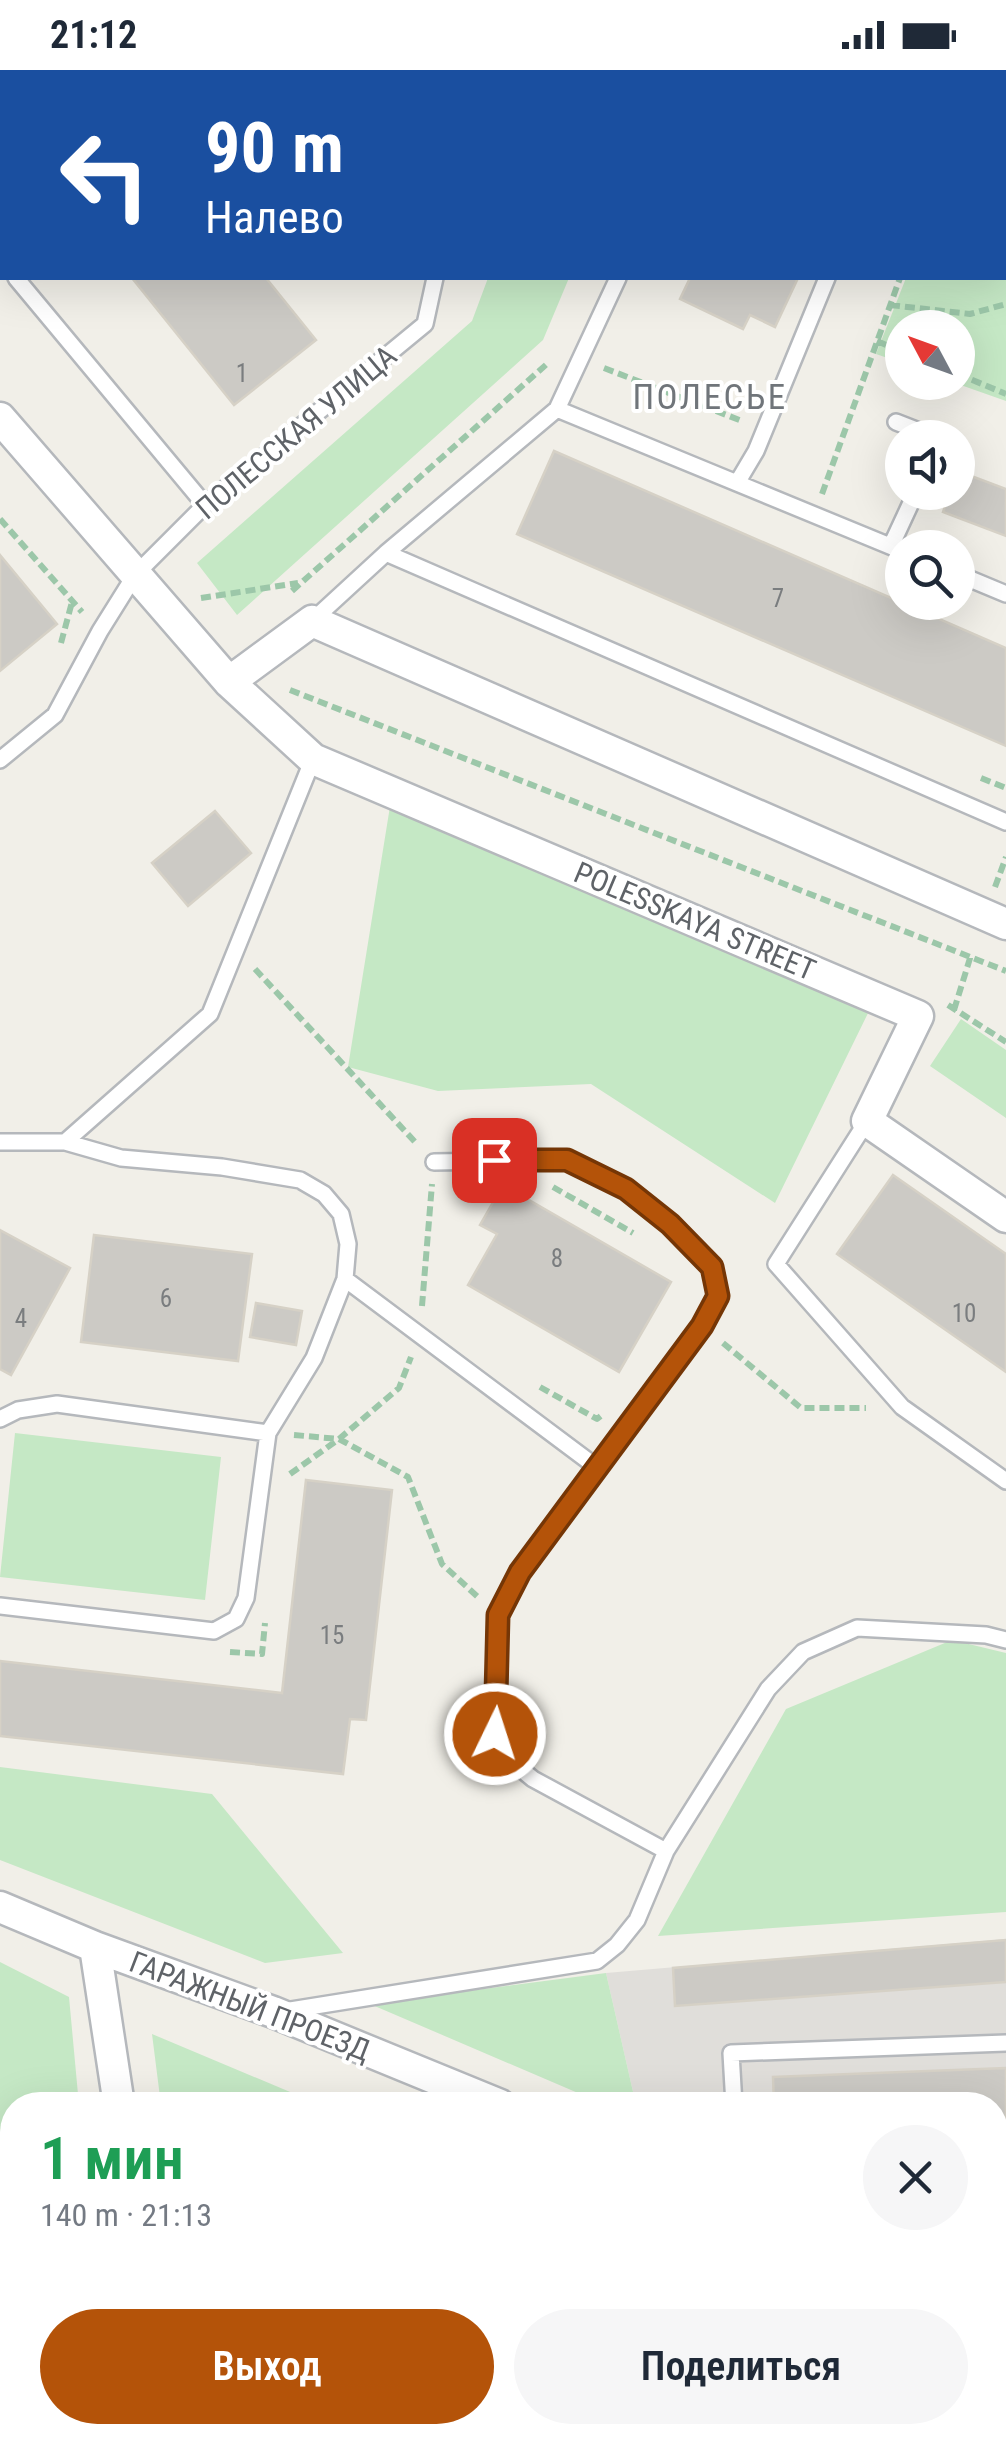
<!DOCTYPE html>
<html lang="ru">
<meta charset="utf-8">
<style>
:root{--surface:#fff;--page:#f6f6f7;--text:#1f2937;--muted:#747a83;--accent:#b45309}
body{margin:0;font-family:"Roboto Condensed",sans-serif;background:var(--page);color:var(--text);height:100vh;display:flex;flex-direction:column;font-size:38px;white-space:nowrap}
*{box-sizing:border-box;margin:0}
p{font-size:32px;color:var(--muted)}
.icon{flex:none;width:55px;height:55px;fill:none;stroke:currentColor;stroke-width:2;stroke-linecap:round;stroke-linejoin:round}
.map{position:relative;flex:1;overflow:hidden}
.details{position:absolute;left:0px;top:2022px;width:1008px;height:352px;display:flex;flex-direction:column;background:var(--surface);border-radius:40px 40px 0 0;box-shadow:0 10px 40px #0002}
.details>*{flex:none}
.top-card{position:absolute;left:0px;top:0px;width:1008px;height:210px;box-shadow:0 10px 40px #0002;background:#1a4fa0;color:#fff;overflow:hidden}
.needle{width:65px;rotate:311deg}
.fabs{position:absolute;left:885px;top:240px;display:grid;gap:20px}
.fabs a{display:grid;place-items:center;width:90px;height:90px;border-radius:50%;background:var(--surface);box-shadow:0 10px 40px #0002;font-size:50px}
.pin{position:absolute;display:grid;place-items:center;width:85px;height:85px;color:#fff;margin:-42px;border-radius:20px;box-shadow:0 5px 15px #0006}
.me{position:absolute;width:110px;margin:-55px;rotate:4deg;stroke-linejoin:round;filter:drop-shadow(0 0 8px #0008)}
.turn{display:flex;align-items:center;gap:35px;height:210px;padding:0 40px;font-size:45px}
.turn .icon{width:130px;height:130px;stroke-width:2.5}
.turn b{display:block;font-size:70px;line-height:85px}
.round{display:grid;place-items:center;flex:none;width:105px;height:105px;border-radius:52px;background:var(--page)}
.summary{display:flex;align-items:center;justify-content:space-between;height:170px;padding:0 40px}
h1{font-size:60px;font-weight:600;line-height:75px;color:#1e9e55}
.action{display:flex;gap:20px;margin-top:auto;padding:20px 40px}
.action a{flex:1;height:115px;border-radius:60px;background:var(--accent);color:#fff;font-size:40px;font-weight:600;line-height:115px;text-align:center}
.action a+a{background:var(--page);color:var(--text)}
.status{display:flex;justify-content:space-between;align-items:center;height:70px;padding:0 50px;background:var(--surface);direction:ltr}
.status svg{height:28px;fill:currentColor}
.map>svg:first-child{display:block}
.industrial{fill:#e0deda}
.green{fill:#c5e8c5}
.building{fill:#cccac5;stroke:#d6d1c6;stroke-width:2.5}
.lines{fill:none;stroke-linecap:round;stroke-linejoin:round}
.service-casing{stroke:#b5b8bc;stroke-width:20}
.minor-casing{stroke:#b5b8bc;stroke-width:35}
.path{stroke:#9cc7a9;stroke-width:6;stroke-dasharray:10 5;stroke-linecap:butt}
.service{stroke:#fff;stroke-width:15}
.minor{stroke:#fff;stroke-width:30}
.route-casing{stroke:#753606;stroke-width:25}
.route{stroke:#b45309;stroke-width:18}
.labels{text-anchor:middle;dominant-baseline:central;stroke-width:8;stroke-linejoin:round;paint-order:stroke}
.number-label{font-size:25px;fill:#7a7d7f}
.street-label{font-size:30px;fill:#5f6368;stroke:#fff}
.quarter-label{font-size:35px;letter-spacing:2.5px;fill:#70757a;stroke:#fff}
</style>
<div class="status"><b>21:12</b><svg viewBox="0 0 49 12"><path d="M0 12V9h3v3zM5 12V6h3v6zM10 12V3h3v9zM15 12V0h3v12zM26 1h20v11H26zM47 4h2v5h-2z"/></svg></div>
<div class="map">
<svg width="1006" height="2373" viewBox="0 0 1006 2373">
<rect width="100%" height="100%" fill="#f1efe8"/>
<!-- industrial -->
<path class="industrial" d="M1006 1869V2196L995 2192V2035H636L606 1903Z"/>
<!-- green -->
<path class="green" d="M1006 131V331L955 313 958 258H902V293L876 284 906 208H1005Z
M488 208H569L543 270 237 545 197 493 472 251Z
M392 724 871 937 775 1133 591 1014 438 1021 348 997Z
M961 949 1006 980V1048L930 996Z
M15 1363 221 1387 205 1530 0 1507Z
M952 1570 1006 1583V1842L658 1866 786 1639Z
M0 1697 212 1724 343 1883 265 1893 0 1790Z
M0 1892 69 1927 79 2035H12V2127L0 2128Z
M606 1903 636 2035H606L370 1934Z
M152 1964 321 2035H161Z"/>
<!-- building -->
<path class="building" d="M377 0H475L472 2Z
M132 208H266L316 270 234 335Z
M690 208H798L775 257 750 245 743 259 680 229Z
M554 381 1006 578V676L517 464Z
M958 401 1006 419V466L943 442 950 422H958Z
M0 485 57 554 0 601Z
M215 741 251 783 188 836 152 793Z
M893 1105 1006 1184V1302L837 1184Z
M503 1115 671 1212 619 1302 468 1215 497 1164 480 1155Z
M0 1160 70 1198 11 1305 0 1299Z
M94 1165 252 1184 238 1291 81 1272Z
M256 1233 302 1241 296 1275 250 1267Z
M306 1410 392 1420 366 1650 350 1649 343 1704 0 1666V1591L282 1623Z
M1006 1870V1912L675 1936 673 1898Z
M1006 1998V2079H995V2035H774L773 2007Z
M995 2104H1006V2188H995Z
M12 2290V2362H47L0 2366V2291Z
M550 2362H617V2369H550Z"/>
<g class="lines">
<defs>
<path id="service" d="M263 0 265 2
M821 0 827 2
M527 2 528 0
M709 2 710 0
M1005 76H1006
M0 188 2 191
M16 208 205 435
M557 339 902 481
M896 352 937 368
M737 413 756 381 827 208
M891 476 916 422
M386 483 1006 752
M958 504 1006 524
M312 551 386 483 557 339 618 208
M0 690 55 645 100 561 135 505 205 435 425 254 435 208
M867 1051 776 1194 902 1337 1006 1411
M0 1072H65
M434 1092 567 1090 626 1119 669 1154 712 1197 718 1225 702 1256 520 1501 498 1545 495 1665 510 1690 533 1709 666 1781
M345 1209 595 1396
M0 1349 18 1340 57 1334 268 1363
M0 1536 214 1561 236 1549 246 1528 268 1363 314 1288 345 1209 348 1174 341 1144 324 1124 300 1110 222 1097 121 1088 65 1072 210 944 313 689
M284 1941 597 1891 617 1875 637 1850 666 1781 768 1619 803 1582 857 1558 986 1565 1006 1570
M734 2035 731 1983 1006 1973
M995 2204 1006 2208"/>
<path id="minor" d="M0 348 229 612 313 689 918 946 867 1051 1006 1147
M229 612 312 551 1006 854
M0 1837 95 1877 273 1942 500 2035
M95 1877 119 2035
M0 2152 12 2151
M995 2291 1003 2373
M454 2362 456 2373"/>
</defs>
<!-- service casing -->
<use href="#service" class="service-casing"/>
<!-- minor casing -->
<use href="#minor" class="minor-casing"/>
<!-- path -->
<path class="path" d="M756 0 762 2
M877 0 884 2
M19 2 21 0
M0 25 2 22
M890 235 970 244 1006 234
M877 271 902 282
M604 298 742 351
M958 304 1006 324
M822 424 900 208
M0 449 82 542
M292 521 548 293
M201 528 298 513
M61 573 72 532
M290 620 1006 901
M981 708 1006 718
M995 817 1006 787
M255 899 416 1073
M948 935 1006 972
M954 940 971 885
M553 1117 633 1163
M422 1236 432 1114
M723 1273 801 1338H866
M540 1317 597 1349 602 1345
M294 1365 339 1369 399 1318 411 1287
M290 1404 339 1369 408 1407 442 1494 479 1528
M230 1582 262 1584 265 1553"/>
<!-- service -->
<use href="#service" class="service"/>
<!-- minor -->
<use href="#minor" class="minor"/>
</g>
<g class="lines">
<defs>
<path id="route" d="M494 1090H567L626 1119 670 1154 712 1197 718 1226 702 1256 520 1502 498 1545 495 1664"/>
</defs>
<!-- route casing -->
<use href="#route" class="route-casing"/>
<!-- route -->
<use href="#route" class="route"/>
</g>
<g class="labels">
<!-- number labels -->
<g class="number-label">
<text x="242" y="303">1</text>
<text x="778" y="528">7</text>
<text x="557" y="1188">8</text>
<text x="166" y="1228">6</text>
<text x="964" y="1243">10</text>
<text x="21" y="1248">4</text>
<text x="332" y="1565">15</text>
</g>
<!-- street labels -->
<g class="street-label">
<text transform="translate(296 362) rotate(-40)">ПОЛЕССКАЯ УЛИЦА</text>
<text transform="translate(695 851) rotate(23)">POLESSKAYA STREET</text>
<text transform="translate(250 1936) rotate(21)">ГАРАЖНЫЙ ПРОЕЗД</text>
</g>
<!-- quarter labels -->
<g class="quarter-label">
<text x="710" y="327">ПОЛЕСЬЕ</text>
</g>
</g>
</svg>
<div class="fabs">
<a><svg class="needle" viewBox="-14 -14 28 28"><path d="M0-13l5 13h-10z" fill="#e53935"/><path d="M0 13l5-13h-10z" fill="#747a83"/></svg></a>
<a><svg class="icon" aria-label="sound" viewBox="0 0 24 24"><path d="M4 9h4l5-4v14l-5-4H4zM17 9q2 3 0 6"/></svg></a>
<a><svg class="icon" aria-label="search" viewBox="0 0 24 24"><circle cx="10" cy="10" r="6"/><path d="M15 15l6 6"/></svg></a>
</div>
<div class="pin" style="left:494px;top:1090px;background:#d93025"><svg class="icon" aria-label="arrive" viewBox="0 0 24 24"><path d="M6 21V4h12l-3 4 3 4H6"/></svg></div>
<svg class="me" style="left:495px;top:1664px" viewBox="-20 -20 40 40"><circle r="17" fill="#b45309" stroke="#fff" stroke-width="3"/><path d="M0-11L8 9 0 5-8 9z" fill="#fff"/></svg>
<div class="top-card">
<div class="turn"><svg class="icon" aria-label="left" viewBox="0 0 24 24"><path d="M17 20v-9H6M10 6l-5 5 5 5"/></svg><div><b>90 m</b>Налево</div></div>
</div>
<section class="details">
<div class="summary"><div><h1>1 мин</h1><p>140 m · 21:13</p></div><a class="round"><svg class="icon" aria-label="close" viewBox="0 0 24 24"><path d="M6 6l12 12M18 6L6 18"/></svg></a></div>
<div class="action"><a>Выход</a><a>Поделиться</a></div>
</section>
</div>
